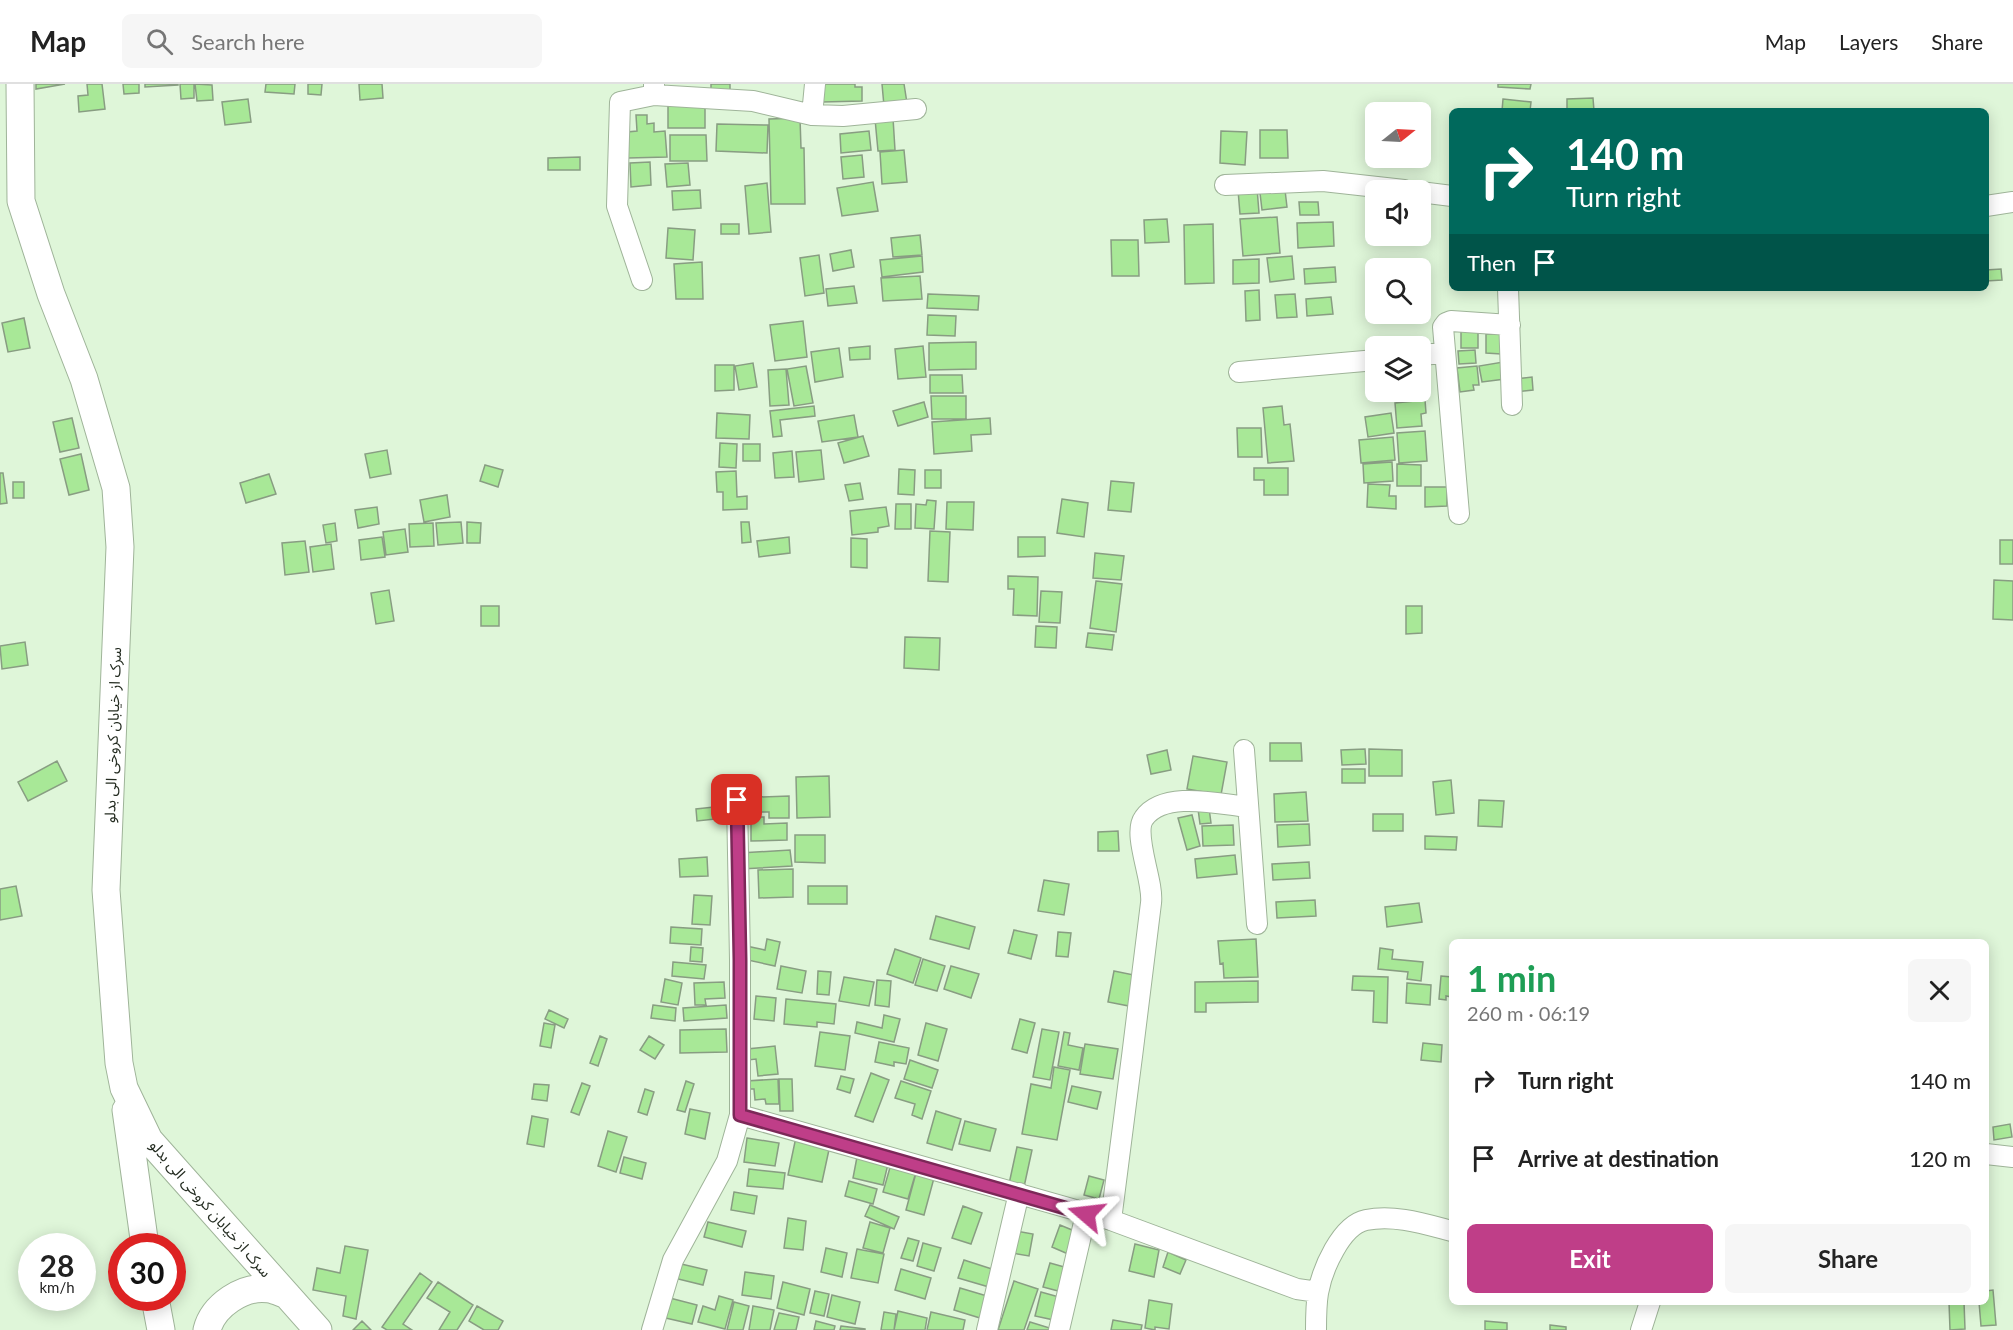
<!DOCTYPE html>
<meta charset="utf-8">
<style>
:root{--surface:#fff;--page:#f6f6f6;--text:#222;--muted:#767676;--line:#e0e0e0;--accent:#bf3e88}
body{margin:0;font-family:Lato,"Noto Sans Arabic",sans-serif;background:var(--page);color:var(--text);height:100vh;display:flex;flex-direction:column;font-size:22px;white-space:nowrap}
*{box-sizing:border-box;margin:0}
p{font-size:20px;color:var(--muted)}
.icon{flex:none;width:33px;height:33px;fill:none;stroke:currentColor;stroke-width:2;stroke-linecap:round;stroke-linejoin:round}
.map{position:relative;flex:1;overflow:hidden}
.drawer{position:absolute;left:1449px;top:855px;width:540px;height:366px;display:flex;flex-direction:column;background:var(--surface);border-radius:9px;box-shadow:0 3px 15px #0003}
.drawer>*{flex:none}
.banner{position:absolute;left:1449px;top:24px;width:540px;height:183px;border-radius:9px;box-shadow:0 3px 15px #0003;background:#00695c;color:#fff;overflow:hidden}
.needle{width:39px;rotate:72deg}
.tools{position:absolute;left:1365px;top:18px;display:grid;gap:12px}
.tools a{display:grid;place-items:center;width:66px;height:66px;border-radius:9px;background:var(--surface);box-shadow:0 3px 15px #0003;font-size:30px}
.speed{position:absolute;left:18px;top:1149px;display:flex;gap:12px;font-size:30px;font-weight:700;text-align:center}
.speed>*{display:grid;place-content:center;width:78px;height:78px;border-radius:50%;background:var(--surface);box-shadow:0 3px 15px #0003;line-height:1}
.speed small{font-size:15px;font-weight:400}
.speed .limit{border:9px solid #d22;background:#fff;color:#111}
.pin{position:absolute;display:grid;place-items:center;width:51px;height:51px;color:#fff;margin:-26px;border-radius:12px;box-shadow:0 3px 9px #0006}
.me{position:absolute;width:66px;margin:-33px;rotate:287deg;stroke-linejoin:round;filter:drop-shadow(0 0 4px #0008)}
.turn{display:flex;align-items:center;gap:21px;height:126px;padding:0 18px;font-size:27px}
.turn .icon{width:78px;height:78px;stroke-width:2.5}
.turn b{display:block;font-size:42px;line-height:51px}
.then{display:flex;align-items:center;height:57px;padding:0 18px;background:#0003;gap:12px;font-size:22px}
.round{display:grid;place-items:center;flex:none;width:63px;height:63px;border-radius:9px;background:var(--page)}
.summary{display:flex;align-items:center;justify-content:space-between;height:102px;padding:0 18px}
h1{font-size:36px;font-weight:700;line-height:45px;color:#1e9e55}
.button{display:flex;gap:12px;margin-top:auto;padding:12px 18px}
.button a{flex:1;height:69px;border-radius:9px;background:var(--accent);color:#fff;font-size:24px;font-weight:700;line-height:69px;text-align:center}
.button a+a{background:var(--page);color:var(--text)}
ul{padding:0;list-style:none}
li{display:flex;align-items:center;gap:18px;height:78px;padding:0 18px}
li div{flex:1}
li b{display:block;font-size:22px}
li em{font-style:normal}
header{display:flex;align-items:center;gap:36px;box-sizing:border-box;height:84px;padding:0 30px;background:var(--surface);border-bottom:2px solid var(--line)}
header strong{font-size:28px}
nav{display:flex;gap:33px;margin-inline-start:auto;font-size:21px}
.search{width:420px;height:54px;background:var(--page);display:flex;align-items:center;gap:15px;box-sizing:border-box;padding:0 21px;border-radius:9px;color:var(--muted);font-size:22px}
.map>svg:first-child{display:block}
.building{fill:#a8e897;stroke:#889d82;stroke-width:1.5}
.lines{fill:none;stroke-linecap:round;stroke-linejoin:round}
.street-casing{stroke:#9fb499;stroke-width:22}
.secondary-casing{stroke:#9fb499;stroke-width:29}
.street{stroke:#fff;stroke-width:20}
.secondary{stroke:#fff;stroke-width:27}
.route-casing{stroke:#7c2858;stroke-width:15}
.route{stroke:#bf3e88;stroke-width:10}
.labels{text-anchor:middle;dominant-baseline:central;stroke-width:5;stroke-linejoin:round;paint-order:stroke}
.street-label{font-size:15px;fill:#242c21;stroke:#fff}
</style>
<header>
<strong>Map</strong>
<div class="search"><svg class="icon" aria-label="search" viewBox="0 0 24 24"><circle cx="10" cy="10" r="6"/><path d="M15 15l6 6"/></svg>Search here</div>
<nav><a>Map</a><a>Layers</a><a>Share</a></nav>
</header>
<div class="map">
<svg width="2013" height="1246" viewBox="0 0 2013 1246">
<rect width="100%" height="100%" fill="#dff6d9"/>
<!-- building -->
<path class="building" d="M36 0H65L36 5Z
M87 0H102L105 25 79 28 78 12 88 11Z
M123 0H139V9L124 10Z
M145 0H178V1L145 3Z
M180 0H194V14L181 15Z
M195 0 212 1 213 16 197 17Z
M266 0H295L294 10 265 8Z
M308 0H322L321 11 308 10Z
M359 0H382L383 14 360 16Z
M711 0H730V10H711Z
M822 0H855V3H862V17L822 18Z
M882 0H904L907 19 884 22Z
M1498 0H1531L1530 5 1498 3Z
M1593 14 1594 27H1567V15Z
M248 15 251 38 225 41 222 18Z
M1503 15 1531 18 1530 27H1502Z
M668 20H705V44H668Z
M636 31H647V40L654 39V48L665 47 667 73 628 74 627 48 637 47Z
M800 34 801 64H804L805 120H771L769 35Z
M893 34 895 66 878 67 875 35Z
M717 40 768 41 767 69 716 67Z
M1260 46H1287L1288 74H1260Z
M869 47 871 66 841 69 840 50Z
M1221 47 1247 48 1245 81 1220 79Z
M670 51H706L707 77H670Z
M904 66 907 98 882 100 880 68Z
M862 71 864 93 843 95 841 73Z
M580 73V86H548V74Z
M650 78 651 101 631 103 630 79Z
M688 79 690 101 667 103 665 80Z
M873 98 878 127 842 132 837 104Z
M767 99 771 148 749 150 745 102Z
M1257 104 1259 129 1240 130 1238 106Z
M700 106 701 124 673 126 672 107Z
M1285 106 1287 123 1262 126 1260 109Z
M1299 118H1318L1319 131H1300Z
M1277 133 1280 169 1243 172 1240 135Z
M1167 135 1169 158 1145 159 1144 136Z
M1333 138 1334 162 1298 164 1297 139Z
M721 140H739V150H721Z
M1213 140 1214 199 1185 200 1184 141Z
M668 144 695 146 693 176 666 174Z
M920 151 922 171 893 173 891 154Z
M1111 156H1138L1139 192H1112Z
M851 166 854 183 833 187 830 170Z
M819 171 824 209 805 212 800 174Z
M922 172 923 188 882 193 880 176Z
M1292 172 1294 195 1270 198 1267 174Z
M1259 175V199L1233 200V176Z
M702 178 703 215H676L674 180Z
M1335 183 1336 198 1305 200 1304 185Z
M2001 185 2002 196 1986 197V186Z
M1420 186H1430L1429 202H1420Z
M920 192 922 215 883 217 881 194Z
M854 202 857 219 828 222 826 205Z
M1259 206 1260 236 1246 237 1245 207Z
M928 210 979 212 978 226 927 224Z
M1295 210 1297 233 1277 234 1275 211Z
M1331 213 1333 230 1307 232 1306 215Z
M928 231 956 232 955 252 927 251Z
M24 234 30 264 8 268 2 239Z
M803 237 807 273 775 277 770 241Z
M1478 246V264H1461V247Z
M1486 250H1502L1501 270 1486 269Z
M976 258V285L929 286V259Z
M870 262V275L850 276 849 264Z
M923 262 926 293 898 295 895 265Z
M839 264 843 293 815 298 811 268Z
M1475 266 1476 279 1459 280 1458 267Z
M1503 278 1505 295 1482 298 1479 282Z
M753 279 757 303 739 306 735 282Z
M715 281H734V306L715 307Z
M806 282 813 319 794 322 787 285Z
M1477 282 1479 301H1473L1474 306 1460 308 1457 284Z
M786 285 789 321 770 322 768 286Z
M930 291H962L963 309H930Z
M1532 293 1533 306 1516 308 1515 295Z
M1393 308H1416V314L1393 315Z
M931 312H966V335H932Z
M1425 316 1426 329 1421 330 1422 342 1397 344 1395 319Z
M924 318 928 333 898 342 893 327Z
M814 322 815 332 780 336 782 352 773 353 770 327Z
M1282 322 1284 341 1290 340 1294 377 1268 379 1263 324Z
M717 329 750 331 749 355 716 354Z
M1391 329 1394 349 1368 353 1365 333Z
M854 331 858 353 822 358 818 337Z
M72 334 79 364 60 368 53 338Z
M990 334 991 350 971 351 972 367 934 370 932 338Z
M1237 344H1261L1262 373H1238Z
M1425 347 1427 377 1399 379 1397 349Z
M863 352 869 372 844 379 838 359Z
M1393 353 1395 376 1361 379 1359 356Z
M720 359 737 360 736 384 719 383Z
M743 360H760V377H743Z
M387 366 391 390 370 394 365 370Z
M821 366 824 395 799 398 796 368Z
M792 367 794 393 775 394 773 369Z
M81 370 89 406 69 411 60 375Z
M1392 378 1393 397 1364 399 1363 380Z
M1397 380 1421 381V402H1397Z
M485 381 503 386 498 403 480 397Z
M1254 384H1288V411H1264V396H1254Z
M899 385 915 386 914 411 898 410Z
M925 386H941V404H925Z
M736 387 737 413 747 412V425L723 426V408H717L716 388Z
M0 389H3L7 419 0 420Z
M269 390 276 410 246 419 240 399Z
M1111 397 1134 399 1131 428 1108 426Z
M13 398H24V414H13Z
M860 399 863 415 849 417 845 401Z
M1368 400 1390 401 1389 412H1396V425L1367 423Z
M1425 403H1447V422L1425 423Z
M447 411 450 433 424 438 420 416Z
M1062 415 1088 419 1084 453 1057 449Z
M927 416 936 417 934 445 915 444 916 420 926 421Z
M947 418H974L973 446 946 445Z
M896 420H911V445H895Z
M377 423 379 440 358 444 355 426Z
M886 423 889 442 878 444V448L852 451 850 427Z
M461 438 463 459 438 461 436 439Z
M467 438 481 439 480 459H467Z
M741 438H749L751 458 742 459Z
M335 439 337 457 326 459 323 441Z
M433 439 434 462 410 463 409 440Z
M405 445 408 468 386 471 383 448Z
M930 447 950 448 948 498 928 497Z
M382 453 385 473 361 476 359 456Z
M789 453 790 469 759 473 757 457Z
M1018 453H1045V472L1018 473Z
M851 454 867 455V484L851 483Z
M2000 456H2013V480H2000Z
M305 457 309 488 285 491 282 459Z
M331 460 334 485 313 488 310 463Z
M1095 469 1124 472 1121 496 1093 494Z
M1008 492 1038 493 1037 532 1013 531 1014 505H1008Z
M1994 496 2013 497V536L1993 535Z
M1096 497 1122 500 1116 548 1090 544Z
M389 506 394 537 376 540 371 509Z
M1041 507 1062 508 1060 539 1039 538Z
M481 522H499V542H481Z
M1406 522H1422V549L1406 550Z
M1036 542 1057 543 1056 564 1035 563Z
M1088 549 1114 551 1112 566 1086 563Z
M905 553 940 554 939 586 904 584Z
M25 558 28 581 2 585 0 562Z
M1270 659H1301L1302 677H1270Z
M1365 665 1366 680 1342 681 1341 666Z
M1369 665 1402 666V692H1369Z
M1167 666 1171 686 1151 690 1147 671Z
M1193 672 1227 678 1221 711 1187 705Z
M57 677 67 697 28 717 18 698Z
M1342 685H1365V699H1342Z
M829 692 830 733 797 734 796 693Z
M1451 696 1454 729 1436 731 1433 698Z
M1306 708 1308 737 1275 738 1274 710Z
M789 712V734H769V728H759V713Z
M1479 716 1504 717 1502 743 1478 742Z
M723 722 724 734 697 737 696 725Z
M1209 724 1211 739 1200 740 1198 725Z
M1373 730H1403V747H1373Z
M1192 731 1200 762 1187 766 1178 734Z
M751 733H764V740L787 739V756L751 757Z
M1309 740 1310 761 1278 763 1277 741Z
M1233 741 1234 761 1203 762 1202 742Z
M1118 747 1119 767H1098V748Z
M795 751H825V779L795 778Z
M1425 752 1457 753 1456 766 1425 765Z
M790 766 792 782 741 785 740 769Z
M1235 771 1237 790 1197 794 1195 775Z
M707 773 708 792 680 793 679 775Z
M1309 778 1310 794 1273 796 1272 780Z
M793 785V813L759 814 758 786Z
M1044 796 1069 800 1064 831 1038 827Z
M16 802 22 832 0 836V805Z
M808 802H847V820H808Z
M694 811 712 812 710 841 692 840Z
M1315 816 1316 832 1277 834 1276 818Z
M1419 819 1422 838 1387 843 1385 823Z
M936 832 975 843 969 865 930 855Z
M671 843 702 845 701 861 670 859Z
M1014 846 1037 851 1031 875 1008 869Z
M1058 848 1071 849 1068 873 1056 872Z
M767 855 780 858 775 882 743 875 746 862 765 866Z
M1256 855 1258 893 1224 894 1223 879 1220 880 1218 857Z
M691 863 703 864 702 878 690 877Z
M1380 864 1393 866 1392 875 1423 878 1421 897 1407 895 1408 888 1378 885Z
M895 865 921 874 913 899 887 890Z
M923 875 945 882 937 907 915 901Z
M673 878 706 881 704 895 672 892Z
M781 882 806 887 802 909 777 905Z
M951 882 979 890 971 914 944 905Z
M818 887 831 888 829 911 817 910Z
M1114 887 1134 891 1129 922 1108 918Z
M1353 892 1388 893 1387 939 1373 938 1374 907 1352 906Z
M1441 892 1452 893V913L1446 912V916L1439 915Z
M844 893 874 898 869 922 839 917Z
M665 895 682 899 678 921 661 918Z
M877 896 891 897 889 923 875 921Z
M1258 897V918L1206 919V928H1195V898Z
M724 898 725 914 705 915 706 921H695L694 899Z
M1407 899 1431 901 1430 921 1406 919Z
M756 912 776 914 774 937 754 935Z
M786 915 836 920 834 940 817 938V943L784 940Z
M653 921 676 924 675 937 651 934Z
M726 921 727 934 684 937 683 924Z
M549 926 568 935 564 944 545 935Z
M884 931 900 935 894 958 855 949 857 938 882 944Z
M1020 935 1035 939 1027 969 1012 965Z
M544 939 555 941 551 964 540 962Z
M926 939 947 945 938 977 918 971Z
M726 945 727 968 680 969V946Z
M1042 945 1059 948 1050 996 1033 993Z
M820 948 850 952 845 986 815 982Z
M1064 948 1070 949 1068 961 1083 964 1079 986 1058 982Z
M600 952 607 955 598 982 590 979Z
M649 952 664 961 655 975 640 966Z
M879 958 909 964 906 980 894 978V982L875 978Z
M1423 959 1442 961 1441 978 1421 976Z
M1085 960 1118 965 1113 995 1080 990Z
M775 962 778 990 758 992 756 975 748 976 747 965Z
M910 976 938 986 932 1004 904 995Z
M1054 983 1070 986 1057 1056 1022 1050 1031 1000 1051 1004Z
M871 989 889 996 873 1038 855 1032Z
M841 992 854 995 850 1009 837 1005Z
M778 995 779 1020H766L765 1015 755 1016 754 1005H747L746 997Z
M779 995H792L793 1027H780Z
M686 997 694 1000 685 1028 677 1026Z
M901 997 931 1007 922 1035 912 1031 915 1020 895 1014Z
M582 999 590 1002 579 1031 571 1028Z
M534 1000 549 1001 547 1017 532 1015Z
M1072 1002 1101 1008 1097 1025 1068 1018Z
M645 1005 654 1008 647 1031 638 1028Z
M690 1025 710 1029 705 1055 685 1050Z
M936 1027 961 1035 952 1066 927 1059Z
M532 1032 548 1035 544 1063 527 1060Z
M965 1037 996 1045 990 1067 959 1060Z
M2010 1040 2012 1053 1994 1056 1993 1043Z
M608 1047 627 1053 616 1088 598 1082Z
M796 1053 830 1061 822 1098 788 1091Z
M747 1054 779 1059 775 1082 744 1078Z
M1017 1063 1032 1066 1024 1103 1009 1100Z
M624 1073 646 1079 642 1095 620 1089Z
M857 1073 888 1080 883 1101 853 1094Z
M891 1080 916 1088 908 1115 883 1108Z
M749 1085 785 1089 783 1105 747 1102Z
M916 1089 934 1094 924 1131 906 1126Z
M1089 1092 1104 1096 1099 1115 1084 1111Z
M849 1097 877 1105 873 1120 845 1112Z
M734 1108 757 1112 754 1130 731 1126Z
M870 1121 899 1133 894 1145 865 1132Z
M963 1122 982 1129 971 1160 952 1154Z
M788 1134 806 1137 803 1166 784 1164Z
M708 1138 746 1147 742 1163 704 1153Z
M870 1138 890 1144 883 1169 863 1164Z
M1060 1141 1077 1148 1068 1170 1052 1163Z
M1016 1147 1033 1150 1029 1172 1012 1169Z
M908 1154 919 1157 913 1177 901 1174Z
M923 1159 941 1164 934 1187 917 1182Z
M1135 1160 1159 1166 1154 1193 1129 1187Z
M345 1162 368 1166 356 1235 343 1232 346 1212 313 1206 317 1184 340 1189Z
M826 1164 847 1169 842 1193 821 1188Z
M857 1165 884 1170 878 1199 851 1194Z
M1168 1168 1186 1176 1180 1190 1163 1183Z
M964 1176 995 1186 989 1203 958 1194Z
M677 1179 707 1186 703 1201 674 1194Z
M1050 1179 1068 1184 1062 1208 1043 1203Z
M901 1185 931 1194 925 1215 895 1206Z
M745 1188 774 1192 771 1215 742 1211Z
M420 1189 432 1198 403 1240 412 1246H387L382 1243Z
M1014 1197 1038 1205 1024 1246H998Z
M438 1198 473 1221 457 1246H439L450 1228 427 1214Z
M783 1198 810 1205 804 1231 777 1224Z
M960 1204 987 1212 980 1234 954 1226Z
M1993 1206 1996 1241 1981 1242 1979 1218H1986V1207Z
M815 1207 829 1210 824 1232 810 1229Z
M1041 1208 1059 1213 1054 1236 1035 1232Z
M832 1211 860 1218 855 1240 827 1233Z
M719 1212 733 1216 725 1245 698 1238 703 1222 715 1226Z
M666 1213 697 1221 692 1240 661 1233Z
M1149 1216 1172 1220 1169 1245 1155 1243V1246L1145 1244Z
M734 1218 749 1222 743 1246H727Z
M1949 1218H1964L1965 1245 1950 1246Z
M477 1222 503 1237 498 1246H484L469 1237Z
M753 1222 774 1226 770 1246H749Z
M898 1227 927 1234 925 1246H894Z
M884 1228 896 1230 894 1246H881Z
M931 1228 965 1236 963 1246H927Z
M779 1229 799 1233 796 1246H774Z
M1113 1236 1142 1241 1141 1246H1111Z
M362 1237 371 1246H353Z
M816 1237 835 1242 834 1246H814Z
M1485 1237 1507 1239V1246H1485Z
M1030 1238 1053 1245 1052 1246H1027Z
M1550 1241 1566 1243V1246H1550Z
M841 1242 865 1245V1246H840Z"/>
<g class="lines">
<defs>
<path id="street" d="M654 11 753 17 812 31 843 32 916 25
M812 31 815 0
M1225 101 1323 97 1404 106
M1420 108 1452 112
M1986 122 2013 118
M642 196 617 122 620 18 654 11V0
M1508 204 1512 321
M1420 271 1445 269
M1239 288 1376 276
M1459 430 1443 243 1446 239 1451 237 1510 241
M1244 666 1257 840
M740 1031 1111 1136 1297 1205 1318 1208
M1986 1070 2013 1073
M1111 1136C1125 1030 1138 925 1151 819 1154 797 1132 750 1144 734 1164 706 1219 720 1248 723
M652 1246 673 1176 727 1077 740 1031V876L737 716
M987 1246 1019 1109
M1059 1246 1086 1130
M1316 1246C1316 1234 1316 1221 1318 1209 1322 1186 1341 1141 1366 1136 1394 1130 1425 1140 1452 1147
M1641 1246 1650 1218"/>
<path id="secondary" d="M20 0 21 117 51 210 84 295 116 404 120 463 106 806 119 979 124 1004 149 1056 318 1246
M126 1026 145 1162
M155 1214 161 1246
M207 1246C213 1222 243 1201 269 1205 275 1206 281 1209 287 1211"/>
</defs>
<!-- street casing -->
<use href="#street" class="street-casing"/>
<!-- secondary casing -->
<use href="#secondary" class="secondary-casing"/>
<!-- street -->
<use href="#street" class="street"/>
<!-- secondary -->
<use href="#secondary" class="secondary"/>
</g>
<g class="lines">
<defs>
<path id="route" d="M737 716 740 876V1031L1086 1130"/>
</defs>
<!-- route casing -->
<use href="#route" class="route-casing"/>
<!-- route -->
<use href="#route" class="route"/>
</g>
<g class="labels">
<!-- street labels -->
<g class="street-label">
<text transform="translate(112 651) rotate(-88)">سرک از خیابان کروخی الی بدلو</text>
<text transform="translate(211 1124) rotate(49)">سرک از خیابان کروخی الی بدلو</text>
</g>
</g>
</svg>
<div class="tools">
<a><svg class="needle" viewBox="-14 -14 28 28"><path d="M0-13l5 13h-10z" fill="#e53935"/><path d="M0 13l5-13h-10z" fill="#767676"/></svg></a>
<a><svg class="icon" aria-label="sound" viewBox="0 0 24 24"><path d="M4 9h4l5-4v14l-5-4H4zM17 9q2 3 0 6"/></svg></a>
<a><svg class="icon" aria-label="search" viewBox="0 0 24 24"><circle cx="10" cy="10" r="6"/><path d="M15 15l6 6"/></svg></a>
<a><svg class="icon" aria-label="layers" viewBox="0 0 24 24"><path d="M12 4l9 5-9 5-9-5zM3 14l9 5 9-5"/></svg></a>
</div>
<div class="speed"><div>28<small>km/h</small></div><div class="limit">30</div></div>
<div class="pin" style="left:737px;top:716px;background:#d93025"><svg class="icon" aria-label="arrive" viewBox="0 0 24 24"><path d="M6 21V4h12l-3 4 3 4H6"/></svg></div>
<svg class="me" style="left:1086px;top:1130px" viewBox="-20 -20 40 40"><path d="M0-17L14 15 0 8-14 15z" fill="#bf3e88" stroke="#fff" stroke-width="4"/></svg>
<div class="banner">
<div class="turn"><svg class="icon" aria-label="right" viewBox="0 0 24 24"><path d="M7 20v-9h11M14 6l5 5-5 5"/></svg><div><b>140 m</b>Turn right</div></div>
<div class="then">Then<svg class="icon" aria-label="arrive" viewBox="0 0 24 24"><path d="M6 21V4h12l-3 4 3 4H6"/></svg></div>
</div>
<section class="drawer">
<div class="summary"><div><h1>1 min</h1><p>260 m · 06:19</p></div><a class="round"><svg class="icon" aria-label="close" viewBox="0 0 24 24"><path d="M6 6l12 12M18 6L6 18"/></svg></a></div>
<ul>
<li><svg class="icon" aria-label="right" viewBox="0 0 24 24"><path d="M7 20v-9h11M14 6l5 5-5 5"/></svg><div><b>Turn right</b></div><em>140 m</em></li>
<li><svg class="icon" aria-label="arrive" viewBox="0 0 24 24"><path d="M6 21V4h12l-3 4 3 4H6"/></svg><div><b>Arrive at destination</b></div><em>120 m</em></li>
</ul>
<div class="button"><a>Exit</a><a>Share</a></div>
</section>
</div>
